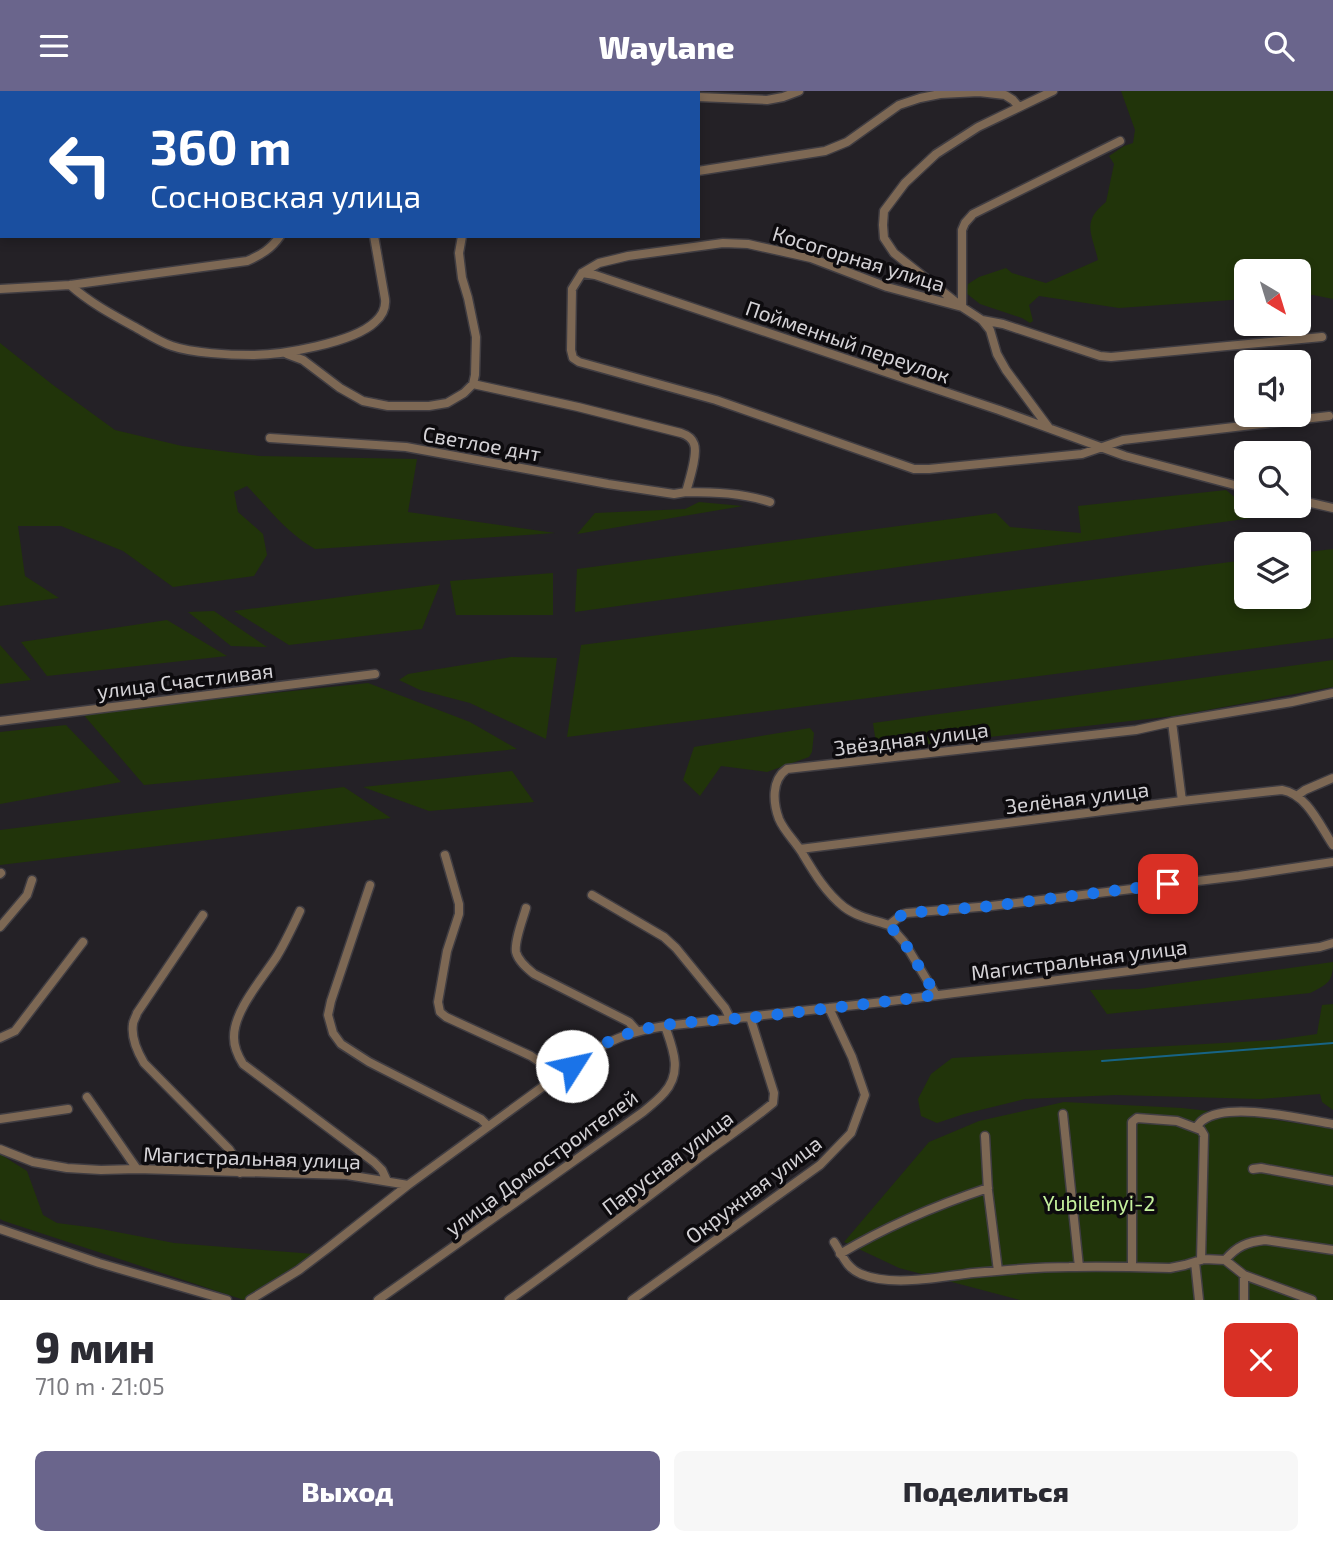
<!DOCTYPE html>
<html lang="ru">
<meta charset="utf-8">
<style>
:root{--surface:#fff;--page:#f7f7f7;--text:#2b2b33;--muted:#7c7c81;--accent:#6a658c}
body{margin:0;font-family:"Exo 2",sans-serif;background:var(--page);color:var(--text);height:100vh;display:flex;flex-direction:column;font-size:26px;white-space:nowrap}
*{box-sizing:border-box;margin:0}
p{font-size:23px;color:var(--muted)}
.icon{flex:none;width:38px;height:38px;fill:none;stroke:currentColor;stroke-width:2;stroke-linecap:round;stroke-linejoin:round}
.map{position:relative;height:1209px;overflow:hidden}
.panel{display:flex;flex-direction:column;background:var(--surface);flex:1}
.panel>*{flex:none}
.hud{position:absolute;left:0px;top:0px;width:700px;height:147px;box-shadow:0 4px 10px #0003;background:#1a4fa0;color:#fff;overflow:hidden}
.needle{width:46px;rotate:142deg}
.fabs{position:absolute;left:1234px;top:168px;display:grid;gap:14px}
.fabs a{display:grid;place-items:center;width:77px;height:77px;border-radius:10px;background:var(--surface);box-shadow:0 4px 10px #0003;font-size:35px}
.pin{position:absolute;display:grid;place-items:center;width:60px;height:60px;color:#fff;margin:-30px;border-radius:14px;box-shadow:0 4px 10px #0006}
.me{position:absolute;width:77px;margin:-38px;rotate:55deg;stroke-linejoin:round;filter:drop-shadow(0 0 5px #0008)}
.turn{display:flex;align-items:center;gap:24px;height:147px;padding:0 35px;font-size:32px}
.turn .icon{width:91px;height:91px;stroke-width:2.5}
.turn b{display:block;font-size:49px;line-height:60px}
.round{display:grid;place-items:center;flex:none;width:74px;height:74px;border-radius:10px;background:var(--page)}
.head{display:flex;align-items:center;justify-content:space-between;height:119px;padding:0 35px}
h1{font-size:42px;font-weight:800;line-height:52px}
.primary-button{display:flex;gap:14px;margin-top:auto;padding:14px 35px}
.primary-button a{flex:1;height:80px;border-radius:10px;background:var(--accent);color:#fff;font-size:28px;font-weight:800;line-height:80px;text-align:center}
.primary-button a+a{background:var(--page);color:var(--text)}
header{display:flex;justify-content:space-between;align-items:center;height:91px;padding:0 35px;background:var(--accent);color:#fff;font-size:32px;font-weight:800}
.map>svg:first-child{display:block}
.green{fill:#21340a}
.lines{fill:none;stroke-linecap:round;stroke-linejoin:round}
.stream{stroke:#176486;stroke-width:2}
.minor-casing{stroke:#403d42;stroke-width:11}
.minor{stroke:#7d6854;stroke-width:8}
.route{stroke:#1a73e8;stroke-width:12;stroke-dasharray:0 21.6}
.labels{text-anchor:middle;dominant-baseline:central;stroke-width:7;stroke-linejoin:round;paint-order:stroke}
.street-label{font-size:21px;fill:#d4d2d6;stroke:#0d0b0e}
.park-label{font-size:21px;fill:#c5f19d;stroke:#0d0b0e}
</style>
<header><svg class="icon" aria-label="menu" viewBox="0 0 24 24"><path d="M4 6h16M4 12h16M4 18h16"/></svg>Waylane<svg class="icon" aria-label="search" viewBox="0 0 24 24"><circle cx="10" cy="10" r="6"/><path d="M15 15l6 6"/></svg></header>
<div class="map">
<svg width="1333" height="1209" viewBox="0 0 1333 1209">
<rect width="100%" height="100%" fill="#242126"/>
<!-- green -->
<path class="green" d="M1121 0H1333V208L1313 204 1299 205 1298 180H1246V208L1119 217 1039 205 1029 214 1033 230 1030 232 1022 227 980 213 966 202 968 193 979 186 1006 177 1012 182 1046 192 1098 169C1092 142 1081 131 1106 111L1114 73 1109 65 1124 55 1133 52 1135 39Z
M0 252 53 294 115 339 182 355 259 365 417 368 408 421 555 442 315 458C287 442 269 418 247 395L234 401 238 421 263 443 267 464 254 485 173 496 123 460 61 435H18L25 485 59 507 0 515Z
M1226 399 1259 426 575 521 577 478 996 422 1010 436 1081 442 1078 415Z
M699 411 743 415 577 443 595 422 685 418Z
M1333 458V547L567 646 581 554 1246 469V506H1298L1299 462Z
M553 482V524H456L450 490Z
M440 493 422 538 289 554 234 520Z
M214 520 267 556 231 555 188 521Z
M167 529 227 565 47 585 21 551Z
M0 554 31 589 0 593Z
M511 566 557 567 546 648 470 612 420 599 399 589 408 583Z
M1333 569V596L1174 625 877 659 873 632Z
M368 592 470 631 517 658 144 694 82 622Z
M66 634 121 691 0 713V641Z
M810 637 814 642 812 661 809 666 767 681 721 675 700 705 683 689 694 656Z
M512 680 534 711 429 720 363 696Z
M344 696 391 727 0 774V739Z
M1333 871C1333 891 1328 893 1310 902L1107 923 1090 899 1138 898Z
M1333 913V1019L1322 1011 1320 1003 1260 1008 1116 1004 1025 1008 964 1023 937 1032 921 1025 918 1008 931 983 952 967 1275 949 1317 943 1322 914Z
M1064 1011 1182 1017 1244 1024 1333 1038V1209H1020L899 1177 844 1151 929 1051 979 1030Z
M0 1063 27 1080 43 1124 57 1132 96 1137 174 1152 314 1163 244 1209 4 1130 0 1128Z"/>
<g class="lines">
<!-- stream -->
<path class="stream" d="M1102 970 1333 952"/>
<defs>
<path id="minor" d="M185 0 186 2
M27 2 54 0
M269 2 270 0
M0 4H2
M698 6 767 9 783 6 799 0
M1120 50 973 123 965 132 962 139V216L887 196 811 167 748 153 723 152 628 165 599 172 582 182 572 198 571 259 573 267 579 271 716 309 914 378H929L1082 363 1123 349 1329 325
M698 80 825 60 847 51 899 14 920 7 940 3 979 1 1005 4 1013 9 1019 16
M0 121 2 120
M582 182 595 184 999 319 1125 365 1246 397
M70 194C89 211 111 223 133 235 146 242 158 250 172 255 192 262 230 264 252 264 281 264 353 252 375 231 382 225 386 217 385 208L374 145
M0 198 70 194 247 170C261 164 271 158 280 145
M982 229 1003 233 1100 265 1111 266 1322 246
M287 263 303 269 340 297 363 310 388 315H429L447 312 464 302 473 293 475 284 476 246 468 207 462 187 459 162 462 145
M473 293 578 316 681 342C687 344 692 347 694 353 698 363 689 390 686 401 715 401 742 402 770 411
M1049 337 1006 279 997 263 990 239 982 229 962 216 894 162 884 147 883 134 884 120 905 92 936 63 978 36 1053 0
M270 347 406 356 608 393 674 403 686 401
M1298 409 1333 417
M0 630 375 583
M1172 631 1292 611 1333 602
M1298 704 1305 699 1333 687
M800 758 1182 710 1282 699C1307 703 1320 735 1333 754
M445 764 459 813V823L447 860 438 911 440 921 446 926 531 965 541 972 554 988
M0 783 1 782
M370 794 331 910 328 924 333 942 341 953 369 971 481 1028 488 1035
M592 804 664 846 676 857 725 917 730 927
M526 817C523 828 514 850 516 861 518 870 528 878 534 883L629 931 637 940
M300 820C293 835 286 850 277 865 263 887 233 920 234 947 234 957 238 965 243 973L374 1071 382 1079 387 1090
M203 824 137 922C136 926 133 930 133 933 131 946 138 962 144 972L229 1058 236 1069 240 1082
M889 834C874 829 857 826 844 816 825 801 813 780 801 760 794 749 784 740 779 728 773 712 771 689 787 678L1136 639 1172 631 1182 710
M0 836 27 804 32 789
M936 904 904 851 889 834 903 823 907 822 991 815 1239 785 1333 771
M0 947 15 940 83 851
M87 1006 137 1078
M1063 1023 1079 1176
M0 1028 68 1018
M1196 1037C1198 1034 1200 1031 1203 1029 1229 1010 1302 1028 1333 1033
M985 1045 988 1100 998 1180
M0 1058 33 1071 67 1077 101 1079 137 1078 347 1084 408 1094 589 962C617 946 633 940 665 935L883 911 1320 856 1333 852
M1253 1078 1261 1077 1333 1090
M0 1138 99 1172 227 1209
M834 1151C842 1163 846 1177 861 1183 891 1196 941 1186 973 1182 1004 1179 1037 1176 1069 1176 1103 1175 1137 1176 1170 1177L1185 1174 1204 1168 1225 1169 1244 1184 1312 1209
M840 1163C887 1135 937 1114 988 1097
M1225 1169C1237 1155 1247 1151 1265 1149L1333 1159
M1195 1171 1199 1209
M1132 1176V1031L1137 1027 1177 1030 1201 1039 1204 1044 1201 1169
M1244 1184V1209
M250 1209 299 1179 328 1157 408 1094
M378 1209 643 1021C650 1015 658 1009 664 1002 683 981 673 958 665 935
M509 1209C572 1164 633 1117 695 1070 721 1050 748 1033 773 1012L774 1002 750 926
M632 1209 820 1074 851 1042 865 1004 852 966 829 917"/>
</defs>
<!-- minor casing -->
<use href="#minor" class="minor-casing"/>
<!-- minor -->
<use href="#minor" class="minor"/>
</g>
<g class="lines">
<!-- route -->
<path class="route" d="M572 975C584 966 598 956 612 949 654 929 709 931 755 926 815 919 876 912 936 904L904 851 889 834 903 823 907 822 991 815 1168 793"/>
</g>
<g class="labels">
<!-- street labels -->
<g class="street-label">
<text transform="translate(859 167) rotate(17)">Косогорная улица</text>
<text transform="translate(848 250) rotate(19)">Пойменный переулок</text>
<text transform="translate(482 352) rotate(10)">Светлое днт</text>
<text transform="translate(185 589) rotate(-7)">улица Счастливая</text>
<text transform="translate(911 647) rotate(-7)">Звёздная улица</text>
<text transform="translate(1077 706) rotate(-7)">Зелёная улица</text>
<text transform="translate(1079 868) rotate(-7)">Магистральная улица</text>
<text transform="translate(252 1066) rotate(2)">Магистральная улица</text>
<text transform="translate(541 1071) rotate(-36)">улица Домостроителей</text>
<text transform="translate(667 1071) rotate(-37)">Парусная улица</text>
<text transform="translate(753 1098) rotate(-37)">Окружная улица</text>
</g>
<!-- park labels -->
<g class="park-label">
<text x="1099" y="1111">Yubileinyi-2</text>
</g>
</g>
</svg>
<div class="fabs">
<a><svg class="needle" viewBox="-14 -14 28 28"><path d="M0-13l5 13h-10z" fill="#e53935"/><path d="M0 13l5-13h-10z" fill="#7c7c81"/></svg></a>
<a><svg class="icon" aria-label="sound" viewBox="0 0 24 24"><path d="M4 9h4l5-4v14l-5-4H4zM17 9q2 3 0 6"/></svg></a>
<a><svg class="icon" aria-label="search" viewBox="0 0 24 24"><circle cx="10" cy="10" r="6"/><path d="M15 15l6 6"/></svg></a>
<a><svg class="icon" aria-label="layers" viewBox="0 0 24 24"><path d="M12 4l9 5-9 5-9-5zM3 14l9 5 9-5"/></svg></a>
</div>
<div class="pin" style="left:1168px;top:793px;background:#d93025"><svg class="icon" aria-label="arrive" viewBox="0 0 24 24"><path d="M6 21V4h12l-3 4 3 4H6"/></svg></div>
<svg class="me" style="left:572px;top:975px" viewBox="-20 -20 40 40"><circle r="19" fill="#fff"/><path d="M0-13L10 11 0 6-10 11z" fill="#1a73e8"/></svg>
<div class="hud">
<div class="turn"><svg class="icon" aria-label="left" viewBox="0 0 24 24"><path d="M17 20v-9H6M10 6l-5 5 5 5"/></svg><div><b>360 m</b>Сосновская улица</div></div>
</div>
</div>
<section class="panel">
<div class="head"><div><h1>9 мин</h1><p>710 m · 21:05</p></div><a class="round" style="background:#d93025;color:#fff"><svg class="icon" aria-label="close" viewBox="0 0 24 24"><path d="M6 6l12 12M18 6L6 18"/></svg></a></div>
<div class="primary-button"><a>Выход</a><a>Поделиться</a></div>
</section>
